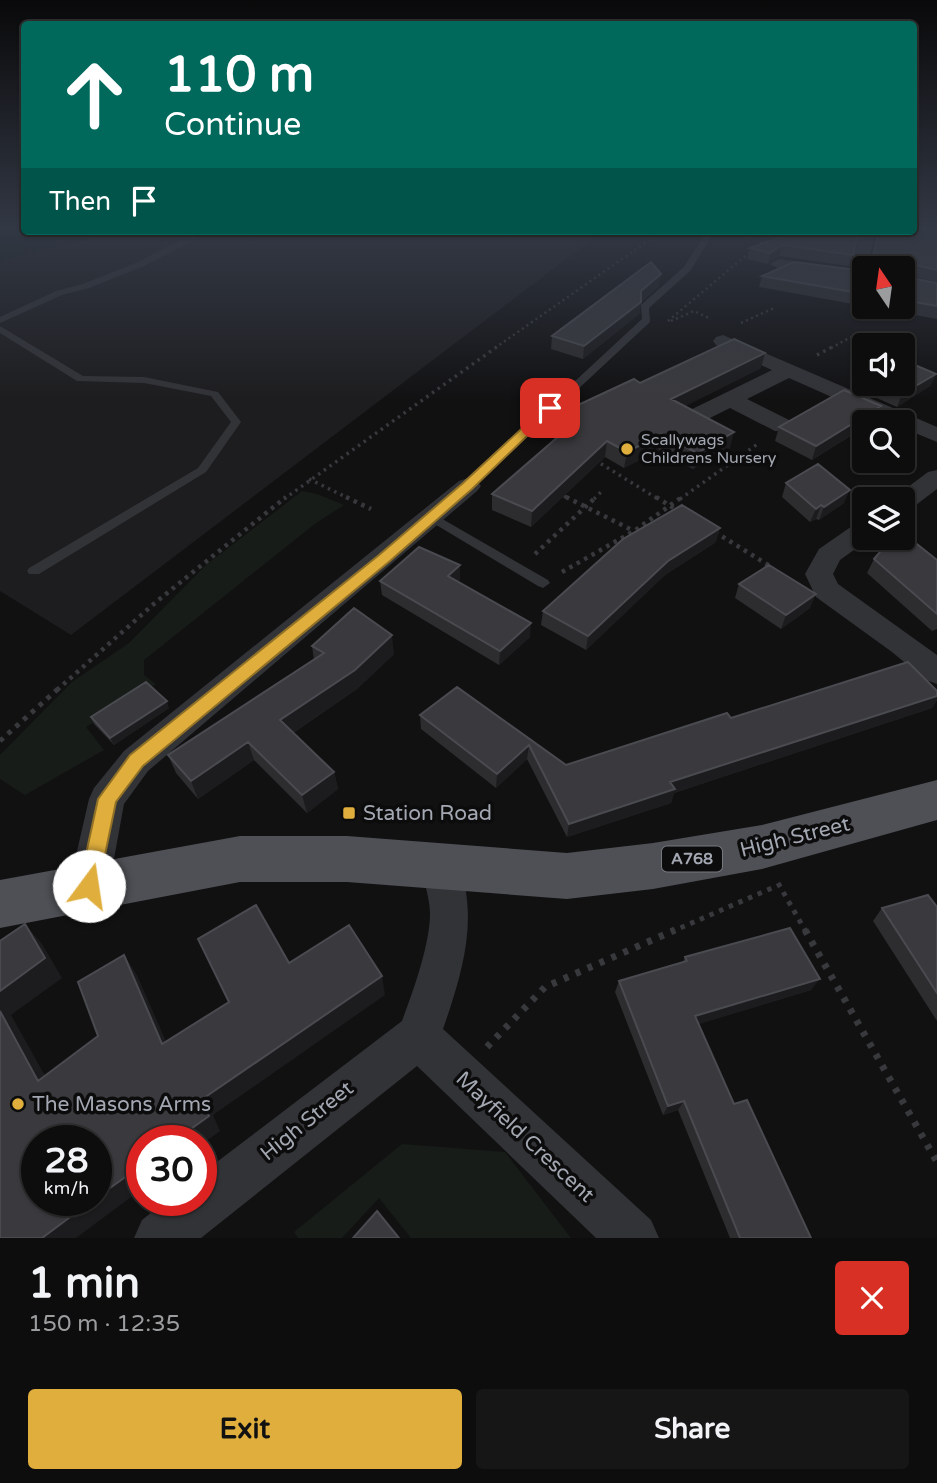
<!DOCTYPE html>
<meta charset="utf-8">
<style>
:root{--surface:#0d0d0e;--page:#161617;--text:#f1f3f6;--muted:#9a9c9e;--line:#2d2d2e;--accent:#dfae3c}
body{margin:0;font-family:"Varela Round",sans-serif;background:var(--page);color:var(--text);height:100vh;display:flex;flex-direction:column;font-size:26px;white-space:nowrap}
*{box-sizing:border-box;margin:0}
p{font-size:23px;color:var(--muted)}
.icon{flex:none;width:38px;height:38px;fill:none;stroke:currentColor;stroke-width:2;stroke-linecap:round;stroke-linejoin:round}
.map{position:relative;height:1238px;overflow:hidden}
.details{display:flex;flex-direction:column;background:var(--surface);flex:1}
.details>*{flex:none}
.guide{position:absolute;left:21px;top:21px;width:896px;height:214px;border-radius:7px;box-shadow:0 2px 5px #0004,0 0 0 2px var(--line);background:#00695c;color:#fff;overflow:hidden}
.needle{width:46px;rotate:347deg}
.tools{position:absolute;left:852px;top:256px;display:grid;gap:14px}
.tools a{display:grid;place-items:center;width:63px;height:63px;border-radius:7px;background:var(--surface);box-shadow:0 2px 5px #0004,0 0 0 2px var(--line);font-size:35px}
.speed{position:absolute;left:21px;top:1125px;display:flex;gap:14px;font-size:35px;font-weight:700;text-align:center}
.speed>*{display:grid;place-content:center;width:91px;height:91px;border-radius:50%;background:var(--surface);box-shadow:0 2px 5px #0004,0 0 0 2px var(--line);line-height:1}
.speed small{font-size:18px;font-weight:400}
.speed .limit{border:10px solid #d22;background:#fff;color:#111}
.pin{position:absolute;display:grid;place-items:center;width:60px;height:60px;color:#fff;margin:-30px;border-radius:14px;box-shadow:0 4px 10px #0006}
.me{position:absolute;width:77px;margin:-38px;rotate:14deg;stroke-linejoin:round;filter:drop-shadow(0 0 5px #0008)}
.turn{display:flex;align-items:center;gap:24px;height:147px;padding:0 28px;font-size:32px}
.turn .icon{width:91px;height:91px;stroke-width:2.5}
.turn b{display:block;font-size:49px;line-height:60px}
.then{display:flex;align-items:center;height:66px;padding:0 28px;background:#0003;gap:14px;font-size:26px}
.round{display:grid;place-items:center;flex:none;width:74px;height:74px;border-radius:7px;background:var(--page)}
.headline{display:flex;align-items:center;justify-content:space-between;height:119px;padding:0 28px}
h1{font-size:42px;font-weight:700;line-height:52px}
.button{display:flex;gap:14px;margin-top:auto;padding:14px 28px}
.button a{flex:1;height:80px;border-radius:7px;background:var(--accent);color:#111;font-size:28px;font-weight:700;line-height:80px;text-align:center}
.button a+a{background:var(--page);color:var(--text)}
.map>svg:first-child{display:block}
.built{fill:#1d1d1f}
.green{fill:#171c18}
.lines{fill:none;stroke-linecap:round;stroke-linejoin:round}
.path-far4{stroke:#38393d;stroke-width:2.5;stroke-dasharray:2 3.5;stroke-linecap:butt}
.path-far3{stroke:#38393d;stroke-width:3.5;stroke-dasharray:2.5 4.5;stroke-linecap:butt}
.path-far2{stroke:#38393d;stroke-width:4.5;stroke-dasharray:3.5 5;stroke-linecap:butt}
.path-far1{stroke:#38393d;stroke-width:5;stroke-dasharray:4.5 6;stroke-linecap:butt}
.path{stroke:#38393d;stroke-width:7;stroke-dasharray:5 8;stroke-linecap:butt}
.lane{fill:#323337;fill-rule:evenodd}
.street{fill:#323337;fill-rule:evenodd}
.primary{fill:#4e5055;fill-rule:evenodd}
.wall{fill:#2d2d30}
.shaded-wall{fill:#1c1c1e}
.building{fill:#3a3a3e;stroke:#4a4b50;stroke-width:2}
.route{fill:#dfae3c;stroke:#917127;stroke-width:2}
.poi-dot{fill:#dfae3c;stroke:#0c0c0d;stroke-width:2.5}
.labels{text-anchor:middle;dominant-baseline:central;stroke-width:7;stroke-linejoin:round;paint-order:stroke}
.far-poi-label{font-size:16px;fill:#a3a7b1;stroke:#0c0c0d;text-anchor:start}
.shield{fill:#0c0c0d;stroke:#767880;stroke-width:2}
.shield-label{font-size:16px;font-weight:bold;fill:#a3a7b1}
.near-poi-label{font-size:21px;fill:#a3a7b1;stroke:#0c0c0d;text-anchor:start}
.near-street-label{font-size:21px;fill:#a3a7b1;stroke:#0c0c0d}
</style>
<div class="map">
<svg width="937" height="1238" viewBox="0 0 937 1238">
<rect width="100%" height="100%" fill="#111112"/>
<!-- built -->
<path class="built" d="M118 231H603L71 635 0 591V261Z"/>
<!-- green -->
<path class="green" d="M12 228H24V231H118L0 261V232Z
M302 491 317 494 344 505 316 523 144 660V675L156 684 86 727 104 750 25 795 0 779V755L72 682 129 643 206 565Z
M402 1144 505 1152 571 1238H411L379 1198 342 1238H298L294 1232Z"/>
<g class="lines">
<!-- path-far4 -->
<path class="path-far4" d="M668 321 775 231
M671 321 694 311 711 319
M741 323 774 308
M495 348 662 231
M831 348 851 337"/>
<!-- path-far3 -->
<path class="path-far3" d="M817 355 834 346
M595 460 658 499
M309 479 350 499
M564 496 570 499
M284 499 498 346
M594 499 603 490
M680 499 759 443"/>
<!-- path-far2 -->
<path class="path-far2" d="M346 497 371 509
M566 497 634 531
M656 497 680 512
M715 532 773 568
M535 554 596 497
M562 572 634 531 682 497
M57 690 156 602 286 497"/>
<!-- path-far1 -->
<path class="path-far1" d="M0 741 59 688
M778 883 806 932
M671 932 772 888"/>
<!-- path -->
<path class="path" d="M805 930 937 1162
M487 1047 545 987 675 930"/>
<!-- lane -->
<path class="lane" d="M206 231H220L198 238 144 266 89 288 62 295 0 323V317L56 291 83 284 138 262 192 234Z
M312 231H341L328 235Z
M707 231H715L690 271 649 308 650 322 472 488H464V484L642 319 641 305 684 267Z
M0 326 83 376 144 377 218 392 241 422 206 472 39 574H29L27 571 29 568 198 468 231 422 211 396 144 383 77 381 0 333Z
M432 513 548 580 550 583 543 588 538 586 428 520 426 517 428 514Z"/>
<!-- street -->
<path class="street" d="M882 231 874 237 868 268H864V281L779 269 770 264 779 259 851 269 860 232Z
M723 335 937 427V442L903 428V422H888L789 378 747 399 791 421 794 426 791 431H775L730 408 700 423H684L681 418 684 413 772 370 716 345 713 341 716 337Z
M937 470V489L912 508 903 510V499H892L928 472Z
M468 478 477 481 481 486 477 491 148 771 124 804 109 886 103 899 89 904 75 899 69 886 89 799 94 788 124 751 459 481Z
M864 522V537H872L840 560 833 574 838 584 937 655V684L926 680 892 652 816 597 805 574 819 549 855 524Z
M441 849 455 855C481 913 463 971 443 1029L651 1220 659 1238H596L417 1066 201 1238H134L142 1220 167 1200H201V1174L402 1021C413 992 430 944 430 914 430 892 418 875 427 855Z"/>
<!-- primary -->
<path class="primary" d="M937 780V820L762 869 653 889 567 899 347 882H240L0 928V880L240 836H347L567 853 653 843 762 825Z"/>
</g>
<!-- wall -->
<path class="wall" d="M937 228V282L905 275V277L937 283V319L866 306H903V268H869L879 231Z
M745 231H759L746 242Z
M796 231 853 255 849 266 779 256 768 264 747 259 750 248Z
M864 271V306L759 287 762 276Z
M659 286 641 302 639 314 583 359 551 349 552 336Z
M761 368 685 406 730 448 693 469 659 450 624 468 605 457 531 527 492 510V494L564 432 560 429 561 413 640 383Z
M936 374 930 386 897 407 861 391 864 381V383H903Z
M881 406 876 420 812 460 775 441 779 427Z
M786 483 844 503 819 520 816 519 810 522 782 497Z
M716 542 665 575 586 650 541 625 543 611Z
M902 549 937 560V629L932 631 867 573 874 559Z
M460 579 457 582 530 637 499 665 382 595 380 581Z
M739 584 810 608 781 629 735 598Z
M312 646 394 654 357 689 293 733 334 772 338 789 307 813 254 760 198 799 176 773 168 755 314 660Z
M457 687 566 765 731 718 937 691V700L932 708 674 793 671 803 567 837 527 759 496 788 421 729 420 715Z
M169 708 114 745 94 724 91 717Z
M937 907V1021L873 921 882 908Z
M685 957 811 990 698 1024 734 1104 811 1238H730L678 1110 663 1115 615 992 619 981 683 962Z"/>
<!-- shaded-wall -->
<path class="shaded-wall" d="M748 231H759L746 242Z
M782 245 779 256 768 264 770 253Z
M661 274 659 286 639 303 641 291Z
M641 302 639 314 583 359 584 346Z
M765 353 761 368 668 415 671 399Z
M936 374 930 386 897 407 902 394Z
M881 406 876 420 873 422H864V427L812 460 816 446Z
M734 432 730 448 693 469 697 453Z
M662 434 659 450 624 468 627 452Z
M607 441 605 457 531 527 532 511Z
M850 490 844 503 819 520 824 507Z
M821 505 816 519 810 522 816 509Z
M720 528 716 542 665 575 586 650 588 636 668 561Z
M460 565V579L448 590V576Z
M816 594 810 608 781 629 786 615Z
M531 623 530 637 499 665 500 651Z
M392 635 394 654 357 689 285 738 280 720Z
M937 696V700L932 708 674 793 671 803 567 837 569 824 670 782Z
M167 701 169 708 114 745 110 738Z
M248 742 254 760 198 799 191 781Z
M529 745 527 759 496 788 497 774Z
M334 772 338 789 307 813 302 795Z
M25 924 42 944 62 978 11 1015 57 1097 38 1081 0 1011V991Z
M124 955 137 975 175 1062 162 1044Z
M382 976 385 995 213 1115 220 1131 201 1145V1141H174L201 1100Z
M820 979 811 990 689 1027 695 1016Z
M684 1101 678 1110 663 1115 668 1106Z
M142 1165V1189L76 1238H42L93 1200H96V1198Z"/>
<!-- building -->
<path class="building" d="M914 228H937V270L908 263 905 266V277L937 283V306L903 300V268H870L879 231H914Z
M796 231H859L853 255 782 245 770 253 750 248Z
M651 262 661 274 641 291V302L584 346 552 336Z
M794 262 864 271V294L762 276Z
M734 339 765 353 671 399 734 432 697 453 662 434 627 452 607 441 532 511 492 494 575 422 561 413 634 379 640 383Z
M903 360 936 374 902 394 877 383H903Z
M844 390 881 406 816 446 779 427Z
M818 464 850 490 824 507 821 505 816 509 786 483Z
M682 505 720 528 668 561 588 636 543 611 623 539Z
M890 540 902 549 917 544 937 560V614L874 559Z
M419 547 460 565 448 576 531 623 500 651 380 581Z
M769 565 816 594 786 615 739 584Z
M354 608 392 635 355 670 280 720 334 772 302 795 248 742 191 781 168 755 324 653 312 646Z
M908 662 937 691V696L670 782 675 789 569 824 529 745 497 774 420 715 457 687 566 765 727 713 731 718Z
M146 682 167 701 110 738 91 717Z
M928 895 937 907V993L882 908Z
M256 905 289 963 349 925 382 976 201 1100 209 1116 174 1141H142V1165L96 1198V1141H37V1200H93L42 1238H0V1011L38 1081 98 1036 78 982 124 955 162 1044 229 1002 198 939Z
M25 924 45 958 0 991V941Z
M790 928 820 979 695 1016 734 1104 747 1100 811 1238H740L684 1101 668 1106 619 981 687 961 685 957Z
M377 1211 399 1238H353Z"/>
<!-- sky -->
<linearGradient id="sky" x2="0" y2="1"><stop stop-color="#09090a"/><stop offset="0.57" stop-color="#323844"/><stop offset="1" stop-color="#323844" stop-opacity="0"/></linearGradient>
<rect width="937" height="401" fill="url(#sky)"/>
<!-- route -->
<path class="route" d="M546 406 556 408 472 489 390 561 143 766 116 802 97 893 89 896 82 893 79 886 98 799 130 755 379 555 463 483Z"/>
<!-- markers -->
<g class="poi-dot">
<circle cx="627" cy="449" r="7"/>
<rect x="342" y="806" width="14" height="14" rx="3.5"/>
<circle cx="18" cy="1104" r="7"/>
</g>
<g class="labels">
<!-- far-poi labels -->
<g class="far-poi-label">
<text x="641" y="440">Scallywags<tspan x="641" dy="18">Childrens Nursery</tspan></text>
</g>
<!-- shield labels -->
<rect class="shield" x="662" y="846.5" width="60" height="25" rx="5"/>
<g class="shield-label">
<text x="692" y="859">A768</text>
</g>
<!-- near-poi labels -->
<g class="near-poi-label">
<text x="363" y="813">Station Road</text>
<text x="32" y="1104">The Masons Arms</text>
</g>
<!-- near-street labels -->
<g class="near-street-label">
<text transform="translate(795 837) rotate(-14)">High Street</text>
<text transform="translate(307 1121) rotate(-39)">High Street</text>
<text transform="translate(525 1137) rotate(43)">Mayfield Crescent</text>
</g>
</g>
</svg>
<div class="tools">
<a><svg class="needle" viewBox="-14 -14 28 28"><path d="M0-13l5 13h-10z" fill="#e53935"/><path d="M0 13l5-13h-10z" fill="#9a9c9e"/></svg></a>
<a><svg class="icon" aria-label="sound" viewBox="0 0 24 24"><path d="M4 9h4l5-4v14l-5-4H4zM17 9q2 3 0 6"/></svg></a>
<a><svg class="icon" aria-label="search" viewBox="0 0 24 24"><circle cx="10" cy="10" r="6"/><path d="M15 15l6 6"/></svg></a>
<a><svg class="icon" aria-label="layers" viewBox="0 0 24 24"><path d="M12 4l9 5-9 5-9-5zM3 14l9 5 9-5"/></svg></a>
</div>
<div class="speed"><div>28<small>km/h</small></div><div class="limit">30</div></div>
<div class="pin" style="left:550px;top:408px;background:#d93025"><svg class="icon" aria-label="arrive" viewBox="0 0 24 24"><path d="M6 21V4h12l-3 4 3 4H6"/></svg></div>
<svg class="me" style="left:89px;top:886px" viewBox="-20 -20 40 40"><circle r="19" fill="#fff"/><path d="M0-13L10 11 0 6-10 11z" fill="#dfae3c"/></svg>
<div class="guide">
<div class="turn"><svg class="icon" aria-label="ahead" viewBox="0 0 24 24"><path d="M12 20V5M6 11l6-6 6 6"/></svg><div><b>110 m</b>Continue</div></div>
<div class="then">Then<svg class="icon" aria-label="arrive" viewBox="0 0 24 24"><path d="M6 21V4h12l-3 4 3 4H6"/></svg></div>
</div>
</div>
<section class="details">
<div class="headline"><div><h1>1 min</h1><p>150 m · 12:35</p></div><a class="round" style="background:#d93025;color:#fff"><svg class="icon" aria-label="close" viewBox="0 0 24 24"><path d="M6 6l12 12M18 6L6 18"/></svg></a></div>
<div class="button"><a>Exit</a><a>Share</a></div>
</section>
